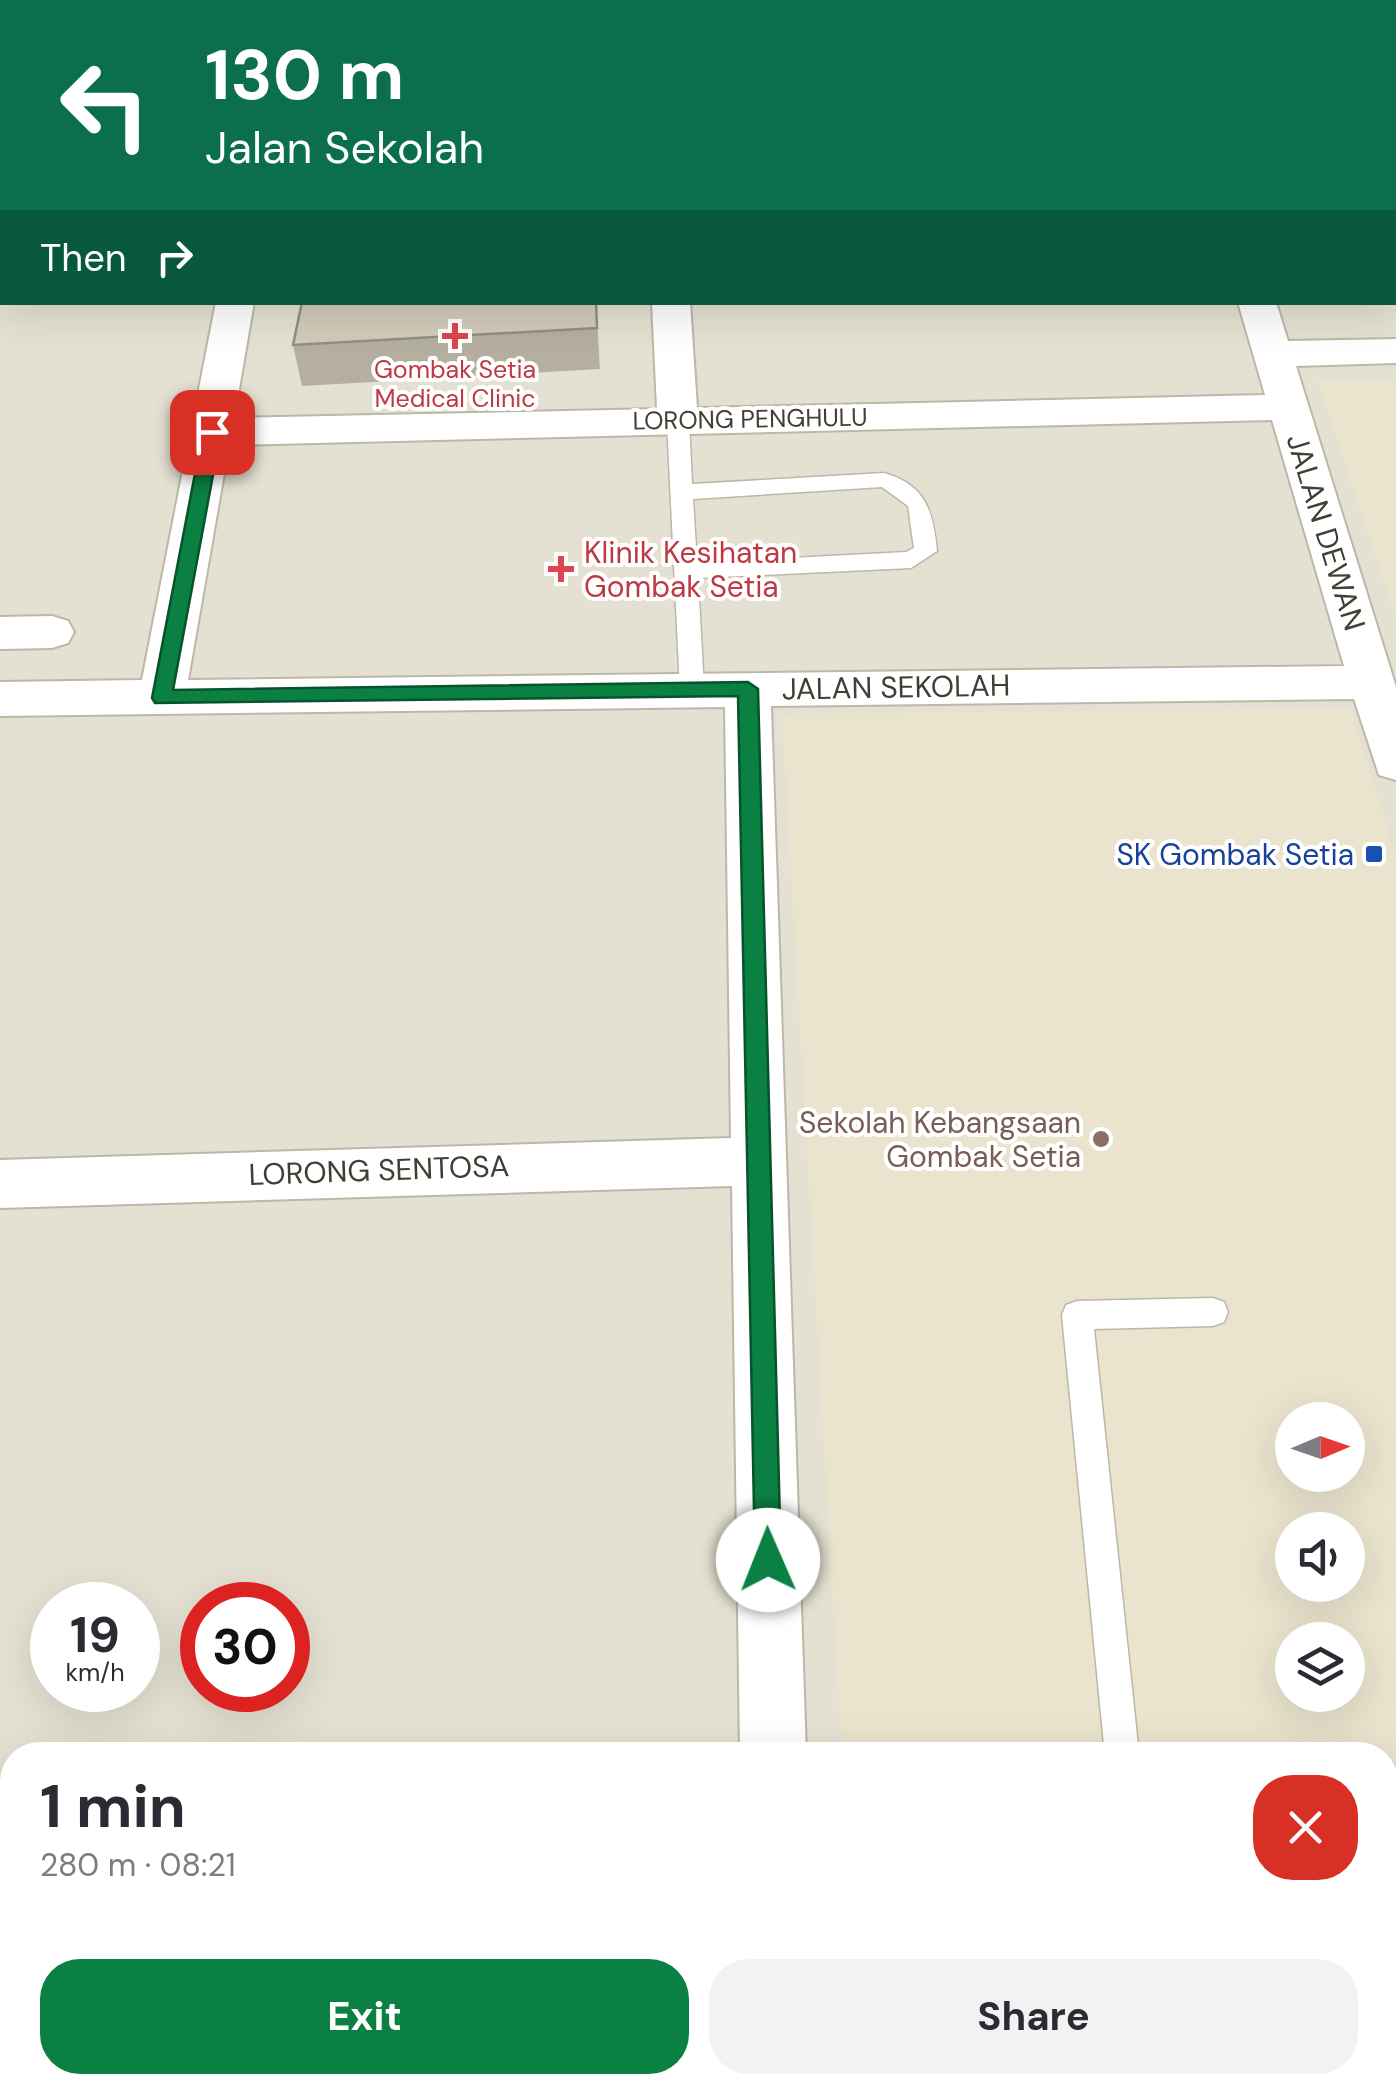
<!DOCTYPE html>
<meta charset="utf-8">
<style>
:root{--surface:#fff;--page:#f2f2f3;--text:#2b2b33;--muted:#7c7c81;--accent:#0b8043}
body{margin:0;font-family:"DM Sans",sans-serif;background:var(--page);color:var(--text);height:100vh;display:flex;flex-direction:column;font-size:38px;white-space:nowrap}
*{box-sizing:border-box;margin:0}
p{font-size:32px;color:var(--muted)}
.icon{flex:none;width:55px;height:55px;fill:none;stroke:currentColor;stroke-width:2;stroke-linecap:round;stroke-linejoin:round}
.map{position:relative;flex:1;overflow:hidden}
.side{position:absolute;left:0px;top:1742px;width:1398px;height:352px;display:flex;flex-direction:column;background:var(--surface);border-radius:40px 40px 0 0;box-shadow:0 10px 40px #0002}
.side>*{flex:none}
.top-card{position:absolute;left:0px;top:0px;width:1398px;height:305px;box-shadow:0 10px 40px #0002;background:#0b6e4f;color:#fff;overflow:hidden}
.needle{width:65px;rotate:88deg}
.buttons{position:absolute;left:1275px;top:1402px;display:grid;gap:20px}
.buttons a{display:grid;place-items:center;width:90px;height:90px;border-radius:50%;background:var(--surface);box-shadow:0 10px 40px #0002;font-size:50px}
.speed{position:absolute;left:30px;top:1582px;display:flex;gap:20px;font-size:50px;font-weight:700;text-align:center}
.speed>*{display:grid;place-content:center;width:130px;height:130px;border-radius:50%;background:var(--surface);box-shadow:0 10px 40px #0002;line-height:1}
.speed small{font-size:25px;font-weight:400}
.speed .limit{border:15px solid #d22;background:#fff;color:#111}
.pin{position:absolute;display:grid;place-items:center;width:85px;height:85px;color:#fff;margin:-42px;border-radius:20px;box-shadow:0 5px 15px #0006}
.me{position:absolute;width:110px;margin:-55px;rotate:359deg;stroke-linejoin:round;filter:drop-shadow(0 0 8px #0008)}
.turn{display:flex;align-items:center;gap:35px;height:210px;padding:0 40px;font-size:45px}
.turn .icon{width:130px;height:130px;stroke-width:2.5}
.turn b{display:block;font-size:70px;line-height:85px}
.then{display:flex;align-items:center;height:95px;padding:0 40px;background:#0003;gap:20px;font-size:38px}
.round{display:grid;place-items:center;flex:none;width:105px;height:105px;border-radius:40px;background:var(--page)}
.summary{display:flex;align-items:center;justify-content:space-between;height:170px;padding:0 40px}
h1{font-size:60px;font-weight:700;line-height:75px}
.cta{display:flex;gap:20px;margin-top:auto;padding:20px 40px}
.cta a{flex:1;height:115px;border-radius:40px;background:var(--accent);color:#fff;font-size:40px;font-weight:700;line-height:115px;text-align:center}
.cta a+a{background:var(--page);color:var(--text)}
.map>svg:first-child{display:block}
.residential{fill:#e5e1d2;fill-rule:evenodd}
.education{fill:#eae4ce;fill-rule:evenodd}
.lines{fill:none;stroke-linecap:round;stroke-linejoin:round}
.lane-casing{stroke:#bcb7a7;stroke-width:3}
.street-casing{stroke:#bcb7a7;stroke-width:4}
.primary-casing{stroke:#dfc464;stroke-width:4}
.lane{fill:#fff;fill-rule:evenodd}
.street{fill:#fff;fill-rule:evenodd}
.primary{fill:#fbe693;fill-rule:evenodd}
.wall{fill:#b5afa0}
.building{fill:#d2cbba;stroke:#938e82;stroke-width:2.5}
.route{fill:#0b8043;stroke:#07532c;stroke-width:2.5}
.health-dot{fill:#e0444e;stroke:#fff;stroke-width:4}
.transit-dot{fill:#1a4fb4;stroke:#fff;stroke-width:4}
.education-dot{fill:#8d6e63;stroke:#fff;stroke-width:4}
.labels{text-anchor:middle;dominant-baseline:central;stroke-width:8;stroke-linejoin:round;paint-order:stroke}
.far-health-label{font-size:25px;fill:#be3a42;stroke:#fff}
.far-street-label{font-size:25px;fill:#433e34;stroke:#fff}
.street-label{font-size:30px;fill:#433e34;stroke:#fff}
.health-label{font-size:30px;fill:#be3a42;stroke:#fff;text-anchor:start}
.transit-label{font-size:30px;fill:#164399;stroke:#fff;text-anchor:end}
.education-label{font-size:30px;fill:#785e54;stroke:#fff;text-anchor:end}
</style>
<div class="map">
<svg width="1396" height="2093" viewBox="0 0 1396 2093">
<rect width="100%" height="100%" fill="#f1eee4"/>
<!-- residential -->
<path class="residential" d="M913 0H1396V2093H0V35L2 302H1395V2H848ZM1292 1420H1348V1475H1292ZM1292 1530H1348V1585H1292ZM52 1605H138V1690H52ZM202 1605H288V1690H202ZM1292 1640H1348V1695H1292ZM12 1755H1385V2082H12Z"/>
<!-- education -->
<path class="education" d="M1396 380V618L1318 381Z
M1351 709 1396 858V1862L1385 1882V1755H842L782 714ZM1292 1420H1348V1475H1292ZM1292 1530H1348V1585H1292ZM1292 1640H1348V1695H1292Z"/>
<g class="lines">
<defs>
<path id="lane" d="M0 157 2 158V169H0Z
M678 414 689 421 692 484 884 473C926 485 933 511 937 551L911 568 698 578 704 690 700 696H684L680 690 667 421ZM882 487 908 506 914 548 906 552 697 563 693 499Z
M1213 1298 1224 1302 1228 1312 1224 1322 1213 1326 1094 1329 1139 1755H1105L1062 1315 1066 1305 1077 1301Z"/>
<path id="street" d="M452 0H552L451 2Z
M629 0H661V2H629Z
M1149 0H1181L1182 2H1150Z
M0 21H2V41H0Z
M216 302H254L234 418 657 409 652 302H690L697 408 1265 395 1238 302H1276L1288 341 1396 339V363L1296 366 1396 687V780L1379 775 1354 699 771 706 806 1755H740L732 1186 0 1208V1160L731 1138 725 707 0 716V682L142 680ZM1272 420 1344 666 188 680 229 445Z
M52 616 68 621 74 632 68 643 52 648 0 649V617Z
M1396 1918V1991L1385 1996V1923Z
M745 2082H817V2093H745Z
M996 2082H1100L1096 2093H992Z"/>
<path id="primary" d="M0 0H16L17 2H2L0 15Z
M30 0H107L29 2Z
M1109 0H1146L1147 2H1111Z
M1187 0H1221V2H1187Z"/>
</defs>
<!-- lane casing -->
<use href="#lane" class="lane-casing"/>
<!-- street casing -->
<use href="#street" class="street-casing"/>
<!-- primary casing -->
<use href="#primary" class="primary-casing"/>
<!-- lane -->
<use href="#lane" class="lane"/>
<!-- street -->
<use href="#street" class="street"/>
<!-- primary -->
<use href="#primary" class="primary"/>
</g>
<!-- wall -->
<path class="wall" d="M596 302 600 369 302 386 293 345Z"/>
<!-- building -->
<path class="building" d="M700 0H745V2H701Z
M827 0H872V2H827Z
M302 302H596L597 328 293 345Z"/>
<!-- route -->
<path class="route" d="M212 426 221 432 173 690 748 682 758 689 781 1560 778 1569 768 1573 758 1569 755 1560 738 696 155 703 152 698 203 432Z"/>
<!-- markers -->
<g class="health-dot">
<path d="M450 321h10v10h10v10h-10v10h-10v-10h-10v-10h10z"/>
<path d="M556 554h10v10h10v10h-10v10h-10v-10h-10v-10h10z"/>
</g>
<rect class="transit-dot" x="1364" y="844" width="20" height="20" rx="5"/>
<circle class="education-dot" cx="1101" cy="1139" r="10"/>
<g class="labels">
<!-- far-health labels -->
<g class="far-health-label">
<text x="455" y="369">Gombak Setia<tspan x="455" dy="29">Medical Clinic</tspan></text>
</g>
<!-- far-street labels -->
<g class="far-street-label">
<text transform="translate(750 419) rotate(-1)">LORONG PENGHULU</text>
</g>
<!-- street labels -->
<g class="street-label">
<text transform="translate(1326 532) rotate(73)">JALAN DEWAN</text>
<text transform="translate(896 687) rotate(-1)">JALAN SEKOLAH</text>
<text transform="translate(379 1170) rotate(-2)">LORONG SENTOSA</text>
</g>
<!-- health labels -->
<g class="health-label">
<text x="584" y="552">Klinik Kesihatan<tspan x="584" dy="34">Gombak Setia</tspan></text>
</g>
<!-- transit labels -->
<g class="transit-label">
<text x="1354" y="854">SK Gombak Setia</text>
</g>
<!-- education labels -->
<g class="education-label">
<text x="1081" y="1122">Sekolah Kebangsaan<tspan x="1081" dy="34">Gombak Setia</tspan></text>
</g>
</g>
</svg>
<div class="buttons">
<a><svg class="needle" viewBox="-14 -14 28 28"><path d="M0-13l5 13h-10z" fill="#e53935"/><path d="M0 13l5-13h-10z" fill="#7c7c81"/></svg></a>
<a><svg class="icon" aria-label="sound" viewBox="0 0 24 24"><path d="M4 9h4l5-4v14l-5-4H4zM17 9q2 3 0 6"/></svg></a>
<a><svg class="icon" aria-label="layers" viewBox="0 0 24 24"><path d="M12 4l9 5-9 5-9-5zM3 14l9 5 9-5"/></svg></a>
</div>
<div class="speed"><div>19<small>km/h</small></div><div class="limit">30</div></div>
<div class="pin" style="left:212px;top:432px;background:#d93025"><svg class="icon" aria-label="arrive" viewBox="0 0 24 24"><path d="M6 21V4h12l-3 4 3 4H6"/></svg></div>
<svg class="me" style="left:768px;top:1560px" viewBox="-20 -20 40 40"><circle r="19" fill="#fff"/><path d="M0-13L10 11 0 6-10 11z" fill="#0b8043"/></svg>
<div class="top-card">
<div class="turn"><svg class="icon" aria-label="left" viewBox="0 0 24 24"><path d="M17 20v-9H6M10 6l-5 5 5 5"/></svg><div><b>130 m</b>Jalan Sekolah</div></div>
<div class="then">Then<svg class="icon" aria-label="right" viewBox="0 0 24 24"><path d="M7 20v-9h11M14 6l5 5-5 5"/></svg></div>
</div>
<section class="side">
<div class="summary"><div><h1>1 min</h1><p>280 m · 08:21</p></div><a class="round" style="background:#d93025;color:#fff"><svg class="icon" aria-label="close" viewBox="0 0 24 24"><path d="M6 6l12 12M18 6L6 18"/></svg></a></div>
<div class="cta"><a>Exit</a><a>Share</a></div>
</section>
</div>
